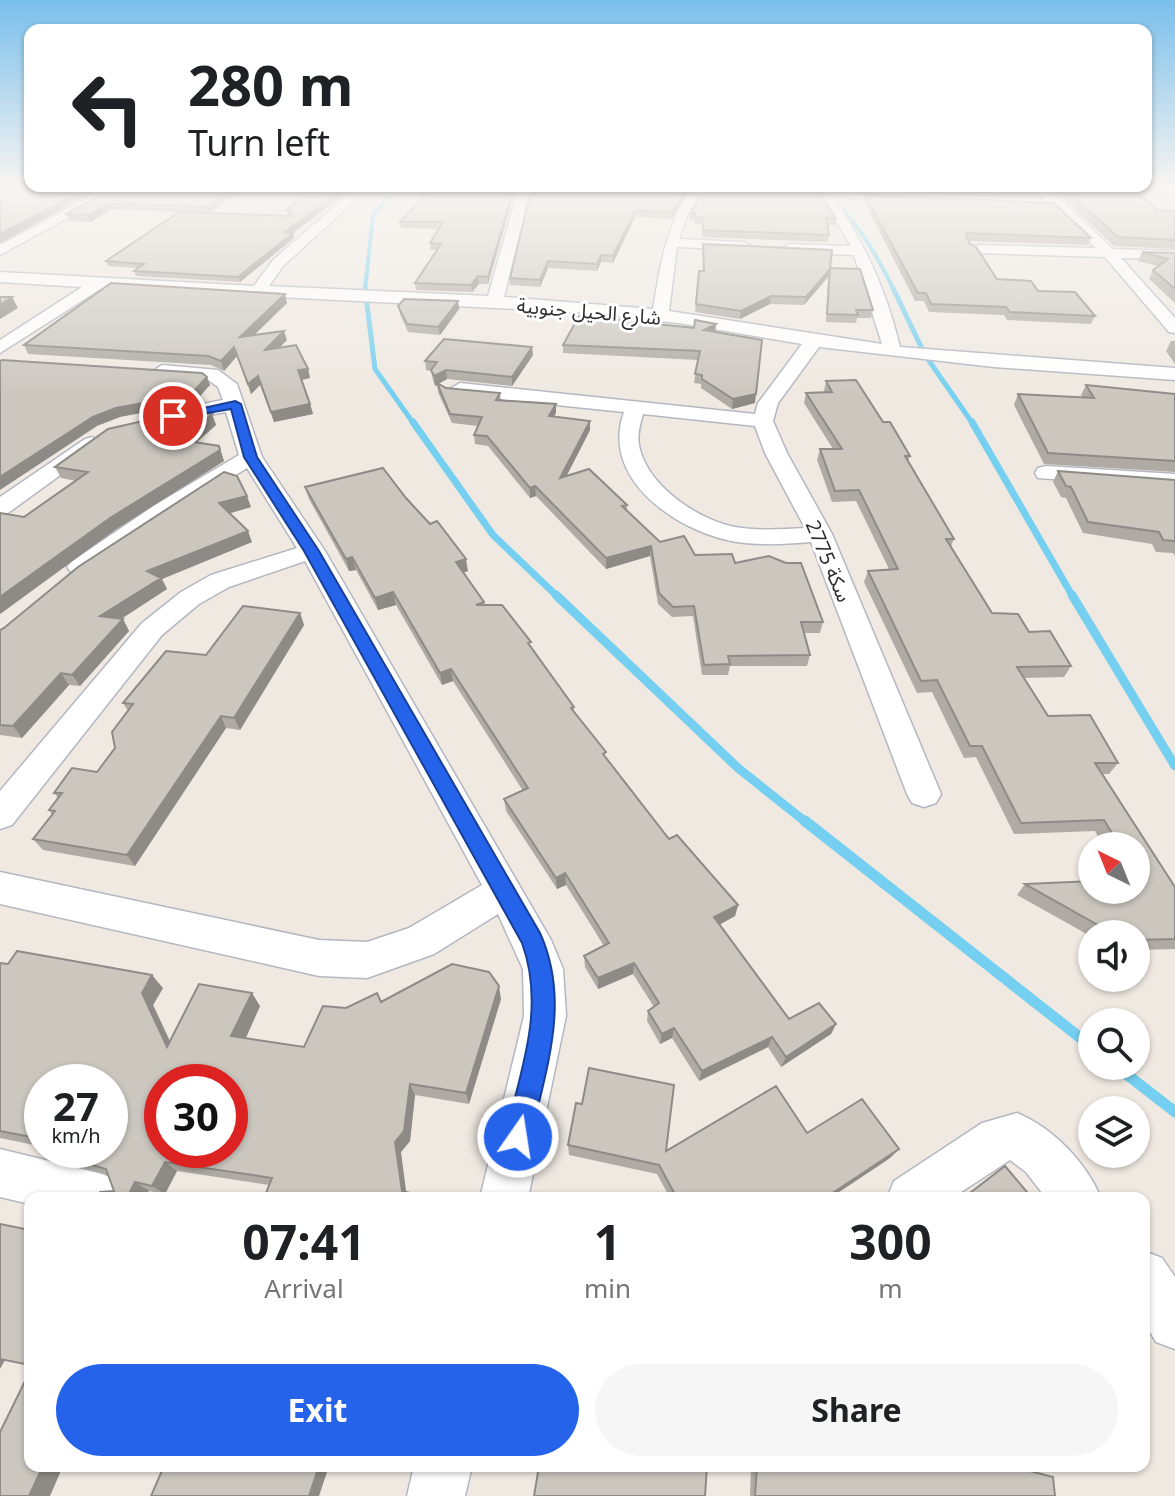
<!DOCTYPE html>
<meta charset="utf-8">
<style>
:root{--surface:#fff;--page:#f6f6f6;--text:#202124;--muted:#757577;--accent:#2563eb}
body{margin:0;font-family:"Noto Sans","Noto Sans Arabic",sans-serif;background:var(--page);color:var(--text);height:100vh;display:flex;flex-direction:column;font-size:30px;white-space:nowrap}
*{box-sizing:border-box;margin:0}
p{font-size:26px;color:var(--muted)}
.icon{flex:none;width:44px;height:44px;fill:none;stroke:currentColor;stroke-width:2;stroke-linecap:round;stroke-linejoin:round}
.map{position:relative;flex:1;overflow:hidden}
.details{position:absolute;left:24px;top:1192px;width:1126px;height:280px;display:flex;flex-direction:column;background:var(--surface);border-radius:16px;box-shadow:0 2px 6px #0004}
.details>*{flex:none}
.top-card{position:absolute;left:24px;top:24px;width:1128px;height:168px;border-radius:16px;box-shadow:0 2px 6px #0004;background:#fff;color:var(--text);overflow:hidden}
.needle{width:52px;rotate:317deg}
.buttons{position:absolute;left:1078px;top:832px;display:grid;gap:16px}
.buttons a{display:grid;place-items:center;width:72px;height:72px;border-radius:50%;background:var(--surface);box-shadow:0 2px 6px #0004;font-size:40px}
.speed{position:absolute;left:24px;top:1064px;display:flex;gap:16px;font-size:40px;font-weight:700;text-align:center}
.speed>*{display:grid;place-content:center;width:104px;height:104px;border-radius:50%;background:var(--surface);box-shadow:0 2px 6px #0004;line-height:1}
.speed small{font-size:20px;font-weight:400}
.speed .limit{border:12px solid #d22;background:#fff;color:#111}
.pin{position:absolute;display:grid;place-items:center;width:68px;height:68px;color:#fff;margin:-34px;border:4px solid #fff;border-radius:50%;box-shadow:0 2px 8px #0007}
.me{position:absolute;width:88px;margin:-44px;rotate:13deg;stroke-linejoin:round;filter:drop-shadow(0 0 6px #0008)}
.turn{display:flex;align-items:center;gap:28px;height:168px;padding:0 32px;font-size:36px}
.turn .icon{width:104px;height:104px;stroke-width:2.5}
.turn b{display:block;font-size:56px;line-height:68px}
.eta{display:flex;justify-content:space-evenly;align-items:center;height:136px;text-align:center}
.eta b{font-size:48px;font-weight:700;line-height:56px}
.primary-button{display:flex;gap:16px;margin-top:auto;padding:16px 32px}
.primary-button a{flex:1;height:92px;border-radius:48px;background:var(--accent);color:#fff;font-size:32px;font-weight:700;line-height:92px;text-align:center}
.primary-button a+a{background:var(--page);color:var(--text)}
.map>svg:first-child{display:block}
.lines{fill:none;stroke-linecap:round;stroke-linejoin:round}
.stream-far4{stroke:#75cff0;stroke-width:4}
.stream-far3{stroke:#75cff0;stroke-width:5}
.stream-far2{stroke:#75cff0;stroke-width:7}
.stream-far1{stroke:#75cff0;stroke-width:9}
.stream{stroke:#75cff0;stroke-width:11}
.minor-casing{stroke:#b4b7c1;stroke-width:3}
.minor{fill:#fff;fill-rule:evenodd}
.wall{fill:#afaba4}
.shaded-wall{fill:#8e8b86}
.building{fill:#cbc7bf;stroke:#8e8b86;stroke-width:2;fill-rule:evenodd}
.route{fill:#2563eb;stroke:#184099;stroke-width:2}
.labels{text-anchor:middle;dominant-baseline:central;stroke-width:6;stroke-linejoin:round;paint-order:stroke}
.far-street-label{font-size:20px;fill:#2e2e2e;stroke:#fff}
</style>
<div class="map">
<svg width="1175" height="1496" viewBox="0 0 1175 1496">
<rect width="100%" height="100%" fill="#efe9e1"/>
<g class="lines">
<!-- stream-far4 -->
<path class="stream-far4" d="M817 187C851 209 877 255 894 290
M365 290 373 215 397 187"/>
<!-- stream-far3 -->
<path class="stream-far3" d="M365 288 375 369 414 424
M893 288 925 355 973 424"/>
<!-- stream-far2 -->
<path class="stream-far2" d="M413 422 493 535 558 597
M972 422 1073 597"/>
<!-- stream-far1 -->
<path class="stream-far1" d="M556 595 738 768 807 823
M1072 595 1175 766"/>
<!-- stream -->
<path class="stream" d="M805 821 1092 1047
M1116 1066 1175 1112"/>
<defs>
<path id="minor" d="M109 187H124L0 255V245Z
M357 187H370L283 266 269 286 488 296 519 187H531L504 297 653 309C661 262 665 229 692 187L824 188 1045 199 1036 189 1047 187 1113 249 1175 251V259L1121 258 1175 318V333L1169 332 1105 257 977 253 970 249 977 245 1096 248 1053 207 833 197C865 243 887 292 900 347L1175 368V380L994 367 819 347 778 403 773 421 787 453 832 534 941 794 936 803 924 807 912 803 907 794 811 542C785 544 757 546 731 541 674 529 600 478 624 412L460 395 450 389 460 383 755 414 758 403 802 344 678 323 576 312 102 288 0 353V340L82 287 0 282V272L254 286 273 260ZM702 191 821 196 851 246 790 244 783 248 790 252 854 255 882 344 669 311 677 247 744 250 751 246 744 242 679 239 687 216ZM643 414 755 426 765 453 805 528C782 529 758 531 735 527 698 520 646 485 639 445 637 435 640 424 643 414Z
M162 365 218 370 237 384 262 457 325 551 551 940 563 969 566 1016 528 1198H480L524 1016 523 969 498 914 434 954 367 978 319 976 0 904V872L319 940 367 942 409 928 482 885 305 561 229 587 199 604 162 635 12 825 0 829V791L142 623 181 592 211 575 297 548 247 468 171 515 89 572H71L67 567 71 562 155 505 239 455 226 412 153 425 146 423 143 419 146 415 223 400 218 387 207 379 155 375 153 371Z
M92 437 103 443 99 447 8 513 0 515V497L85 439Z
M1046 466 1175 474V488L1038 478 1035 473 1038 468Z
M1017 1113C1053 1128 1086 1162 1101 1198H1046L1026 1172 1010 1160 952 1198H887L894 1181 982 1123Z
M0 1149 102 1174 119 1181 126 1198H30V1204L0 1197Z
M1144 1251 1162 1258 1175 1277V1349L1156 1342 1144 1322Z
M414 1466H472L465 1496H407Z"/>
</defs>
<!-- minor casing -->
<use href="#minor" class="minor-casing"/>
<!-- minor -->
<use href="#minor" class="minor"/>
</g>
<!-- wall -->
<path class="wall" d="M115 187H246L209 213 289 216 287 210 344 195 293 233 294 238 240 282 136 276 134 271 137 268 108 266 106 261 178 212 111 209 91 222 69 221 66 214Z
M516 187 488 284H479L472 292 416 290 415 283 436 250H430V243L439 229 401 228 400 222Z
M532 187H690L672 219 635 217 613 263 601 262 597 271 548 268 540 287 510 285V278Z
M864 187H1040L1041 188 1038 196Z
M1051 187H1132L1157 210 1175 211V249L1114 246Z
M865 195 1091 238 1088 245 969 241 997 279 1038 291 1095 316 1091 324 1007 320 1004 315 929 312 924 301H915L864 201Z
M690 213 836 218 835 225H827L829 235 828 242 702 237V224H695V220L689 219Z
M703 244 830 268 873 310 871 318H857L856 323 826 322 828 277 804 305 770 304 740 319 695 312 699 271H703Z
M1142 252 1175 253V303L1149 279 1153 270 1158 266 1138 261Z
M458 301 459 309 440 335 408 332 400 314 398 306Z
M287 303 254 335 287 340 279 348 308 369 310 378 302 380 313 414 274 422 260 385 251 394 237 356 224 371 211 365 28 354 24 345Z
M716 324 715 332 755 403 732 409 701 388V384L694 383 698 360 563 353V345L694 328Z
M1171 341H1175V364L1166 351Z
M533 355 512 386 447 379 438 384 446 388 500 393 501 400 556 404V413L554 416 590 421V430L566 476 627 505V511L660 542 695 555 735 563 823 622 820 633H804L810 655 807 666H730L728 675H702L693 616 672 617 658 604 650 556 606 569 536 496 530 498 488 446 475 444 474 435 478 426 452 423 438 392 437 384 435 386 433 380 431 371 426 370 425 361Z
M826 381 883 422 910 456 908 461 954 539 951 546 992 613 1029 632 1071 666 1064 677 1024 678 1048 716 1118 763 1109 774H1103L1175 887V949L1136 950V934H1092V937L1017 895 1025 884 1085 881 1084 879 1092 870V890H1136V846H1104L1095 831 1014 834 976 757 964 758 932 692 917 693 864 582 868 571 889 569 856 501 832 502 817 460 820 449H833L804 403 806 393 824 392V391Z
M1086 385 1175 394V472L1044 464 1014 405 1018 394 1083 398 1081 395Z
M212 414 216 425 196 442 219 446 224 461 115 530 0 614V513L24 517 77 481 61 478 55 467Z
M1058 471 1175 480V556L1173 553 1156 552 1152 544 1083 533 1066 498 1061 497 1053 482Z
M224 472 251 507 230 513 252 542 162 579 167 589 121 619H123L129 631 80 686 69 685 22 738 0 735V630L4 628Z
M305 487 406 498 468 571 464 572 484 602 485 605 532 648 574 707V712L606 758 669 839 738 905 735 916 720 924 789 1019 836 1024 831 1034 781 1067 768 1047 699 1081 672 1038 660 1044 647 1021 648 1011 654 1007 633 974 598 989 585 967 584 956 604 946 566 885 557 889 506 811 504 799 523 791 453 681 442 685 396 605 378 610 356 570 349 571 309 499Z
M300 613 304 625 240 730 226 728 135 866 43 850 33 839 52 815 49 810 58 798 54 793 97 772 115 748 128 711 123 703 206 655Z
M0 963 163 988 153 1005 170 1041 260 1006 246 1038 304 1047 346 1008 381 1002 501 999 469 1104 415 1095 410 1141 401 1152 269 1185 177 1171 165 1194 149 1191H114L108 1175 53 1159 37 1149 39 1146 0 1138Z
M807 1133 890 1158 830 1198H670L657 1174 569 1155 568 1145 666 1151Z
M751 1466H1026V1470L1055 1496H750Z"/>
<!-- shaded-wall -->
<path class="shaded-wall" d="M90 187H103L0 243V234Z
M235 187H246L209 213 207 207Z
M346 187H351L344 195 286 237 285 232Z
M514 187H516L488 284V277Z
M687 187H690L672 219V212Z
M109 203 111 209 91 222 88 215Z
M635 211V217L613 263V256Z
M293 233 294 238 240 282 238 277Z
M601 255V262L597 271V264Z
M548 261V268L540 287V280Z
M830 269 828 277 804 305 806 297Z
M478 276 479 284 472 292 471 285Z
M285 294 287 303 243 346 240 337Z
M771 296 770 304 740 319 741 311Z
M12 297 18 308 0 319V305Z
M458 301 459 309 440 335 438 327Z
M716 324 715 332 704 330Z
M284 331 287 340 268 359 265 350Z
M234 347 237 356 224 371 221 361Z
M532 347 533 355 512 386V377Z
M308 369 310 378 301 380 298 370Z
M446 370 447 379 435 386 434 376Z
M258 376 260 385 251 394 248 384Z
M207 377 210 385 194 403 120 417 97 426 0 490V477L93 417Z
M756 394 755 403 732 409 733 399Z
M310 404 313 414 274 422 271 412Z
M556 404V413L549 425V416Z
M212 414 216 425 187 451 182 440Z
M590 421V430L561 487 560 478Z
M219 446 224 461 115 530 0 614V597L110 518Z
M535 486 536 496 530 498V488Z
M247 496 251 507 224 515 219 503Z
M248 531 252 542 162 579 167 589 107 628 100 616 147 571Z
M651 546 650 556 606 569V558Z
M352 557 356 570 349 571 346 559Z
M466 559 468 571 458 574 456 562Z
M393 592 396 605 378 610 375 598Z
M300 613 304 625 240 730 234 718Z
M123 619 129 631 80 686 72 675Z
M451 669 453 681 442 685 440 673Z
M61 673 69 685 22 738 13 726Z
M221 716 226 728 135 866 127 855Z
M565 873 566 885 557 889 556 878Z
M738 905 735 916 712 929 714 917Z
M634 963 633 974 598 989V978Z
M152 975 163 988 153 1005 178 1059 167 1047 142 993Z
M499 986 501 999 469 1104 466 1093Z
M252 993 260 1006 241 1048 231 1036Z
M836 1024 831 1034 781 1067 786 1057Z
M674 1028 672 1038 660 1044 662 1034Z
M772 1037 768 1047 699 1081 702 1071Z
M410 1084 415 1095 410 1141 401 1152 407 1198 402 1191 395 1142Z
M899 1149 890 1158 830 1198H825Z
M165 1162 177 1171 165 1194 152 1186Z
M135 1182 149 1191 145 1198H127Z
M0 1359 5 1360 0 1369Z
M43 1466H63L50 1496H29Z
M319 1466H329L319 1496H309Z"/>
<!-- building -->
<path class="building" d="M0 187H90L0 234Z
M115 187H235L207 207 109 203 88 215 66 214Z
M311 187H346L285 232 293 233 238 277 134 271 144 264 106 261 179 212 292 216 287 210Z
M433 187H514L488 277 478 276 471 285 415 283 441 244 430 243 443 222H400Z
M532 187H687L672 212 635 211 613 256 601 255 597 264 548 261 540 280 510 278Z
M1063 187H1132L1157 210 1175 211V240L1118 237Z
M704 188 820 193 836 218H826L829 235 703 230 702 217H695L696 213H690Z
M865 195 1054 203 1091 238 966 233 969 243 976 247 997 279 1031 281 1038 291 1075 292 1095 316 1010 312 1006 307 931 304 926 293H918Z
M703 244 832 250 830 268 860 269 873 310H856L858 315 827 314 830 269 806 297 771 296 741 311 696 304 699 271H704Z
M1142 252 1175 253V289L1153 270 1168 259Z
M111 283 285 294 240 337 284 331 265 350 296 345 308 369 298 370 310 404 271 412 258 376 248 384 234 347 221 361 208 356 24 345Z
M0 297H12L0 305Z
M404 299 458 301 438 327 407 324 398 306Z
M579 316 694 328 695 320 716 324 704 330 762 340 756 394 733 399 702 379V375L695 374 700 351 563 345Z
M444 339 532 347 512 377 446 370 434 376 431 370 437 362 425 361Z
M2 360 202 373 207 377 191 394 116 408 93 417 0 477V361Z
M856 380 883 422H890L910 456H905L954 539H946L992 613 1018 614 1029 632 1050 631 1071 666 1017 667 1048 716 1090 715 1118 763H1095L1175 887V939L1136 940V934H1114L1025 884 1092 881V890H1136V846H1120L1104 820 1021 823 982 746H970L937 680 921 681 868 571 898 569 859 490 835 491 820 449H842L806 393 832 392 826 381Z
M437 383 446 388 500 393 496 400 556 404 549 416 590 421 560 478 589 469 627 505 622 506 660 542 684 536 695 555 732 554 735 563 769 556 786 563H801L823 622H801L810 655 728 656 730 664 704 665 694 606 673 607 659 593 651 546 606 558 535 486 530 488 487 436 474 435 482 417 450 414Z
M1086 385 1175 394V461L1048 453 1018 394 1094 398Z
M187 411 212 414 182 440 219 446 220 450 110 518 0 597V513L24 517 88 472 55 467 108 429Z
M383 468 406 498 430 524 437 521 466 559 456 562 484 602 476 605H502L531 642 528 643 574 707 571 708 606 752 603 754 669 839 677 835 738 905 714 917 789 1019 819 1003 836 1024 786 1057 772 1037 702 1071 674 1028 662 1034 648 1011 659 1003 634 963 598 978 584 956 609 943 565 873 556 878 504 799 528 788 451 669 440 673 393 592 375 598 352 557 346 559 305 487Z
M1058 471 1175 480V541L1163 540 1159 532 1088 522 1071 487 1066 486Z
M224 472 237 476 247 496 219 503 248 531 147 571 161 578 100 616 123 619 72 675 61 673 13 726 0 725V630L4 628 78 567Z
M243 606 300 613 234 718 221 716 127 855 33 839 55 811 49 810 62 793H54L72 768 97 772 115 748 112 732 133 704 123 703 166 651 206 655Z
M17 951 152 975 142 993 167 1047 199 984 252 993 231 1036 304 1047 323 1006 346 1008 377 993 381 1002 452 964 489 972 499 986 466 1093 410 1084 404 1131 395 1142 402 1191 418 1195 417 1198H264L272 1178 165 1162 152 1186 135 1182 127 1198H97L100 1192 114 1191 106 1169 37 1149 42 1140V1150H110V1082H42V1139L0 1131V963L8 964ZM162 1082H230V1150H162Z
M589 1068 674 1085 666 1151 776 1086 807 1133 862 1099 899 1149 825 1198H677L659 1165 568 1145 576 1103 582 1104Z
M1005 1166 1032 1198H968L966 1196Z
M0 1224 30 1230V1365L0 1359Z
M30 1371V1466H43L29 1496H0V1432Z
M164 1466H319L309 1496H151Z
M539 1466H707L705 1496H534Z
M757 1466H1026V1470L1053 1477 1055 1496H755Z"/>
<!-- sky -->
<linearGradient id="sky" x2="0" y2="1"><stop stop-color="#7abfeb"/><stop offset="0.47" stop-color="#f8f5f2"/><stop offset="1" stop-color="#f8f5f2" stop-opacity="0"/></linearGradient>
<rect width="1175" height="396" fill="url(#sky)"/>
<!-- route -->
<path class="route" d="M235 401 241 404 257 457 319 551 540 933C571 1002 546 1067 531 1137L527 1146 518 1150 509 1146 505 1137C520 1072 546 1009 522 943L304 551 244 457 231 409 173 419 167 416Z"/>
<g class="labels">
<!-- far-street labels -->
<g class="far-street-label">
<text transform="translate(589 311) rotate(5)">شارع الحيل جنوبية</text>
<text transform="translate(829 561) rotate(67)">سكة 2775</text>
</g>
</g>
</svg>
<div class="buttons">
<a><svg class="needle" viewBox="-14 -14 28 28"><path d="M0-13l5 13h-10z" fill="#e53935"/><path d="M0 13l5-13h-10z" fill="#757577"/></svg></a>
<a><svg class="icon" aria-label="sound" viewBox="0 0 24 24"><path d="M4 9h4l5-4v14l-5-4H4zM17 9q2 3 0 6"/></svg></a>
<a><svg class="icon" aria-label="search" viewBox="0 0 24 24"><circle cx="10" cy="10" r="6"/><path d="M15 15l6 6"/></svg></a>
<a><svg class="icon" aria-label="layers" viewBox="0 0 24 24"><path d="M12 4l9 5-9 5-9-5zM3 14l9 5 9-5"/></svg></a>
</div>
<div class="speed"><div>27<small>km/h</small></div><div class="limit">30</div></div>
<div class="pin" style="left:173px;top:416px;background:#d93025"><svg class="icon" aria-label="arrive" viewBox="0 0 24 24"><path d="M6 21V4h12l-3 4 3 4H6"/></svg></div>
<svg class="me" style="left:518px;top:1137px" viewBox="-20 -20 40 40"><circle r="17" fill="#2563eb" stroke="#fff" stroke-width="3"/><path d="M0-11L8 9 0 5-8 9z" fill="#fff"/></svg>
<div class="top-card">
<div class="turn"><svg class="icon" aria-label="left" viewBox="0 0 24 24"><path d="M17 20v-9H6M10 6l-5 5 5 5"/></svg><div><b>280 m</b>Turn left</div></div>
</div>
<section class="details">
<div class="eta">
<div><b>07:41</b><p>Arrival</p></div>
<div><b>1</b><p>min</p></div>
<div><b>300</b><p>m</p></div>
</div>
<div class="primary-button"><a>Exit</a><a>Share</a></div>
</section>
</div>
